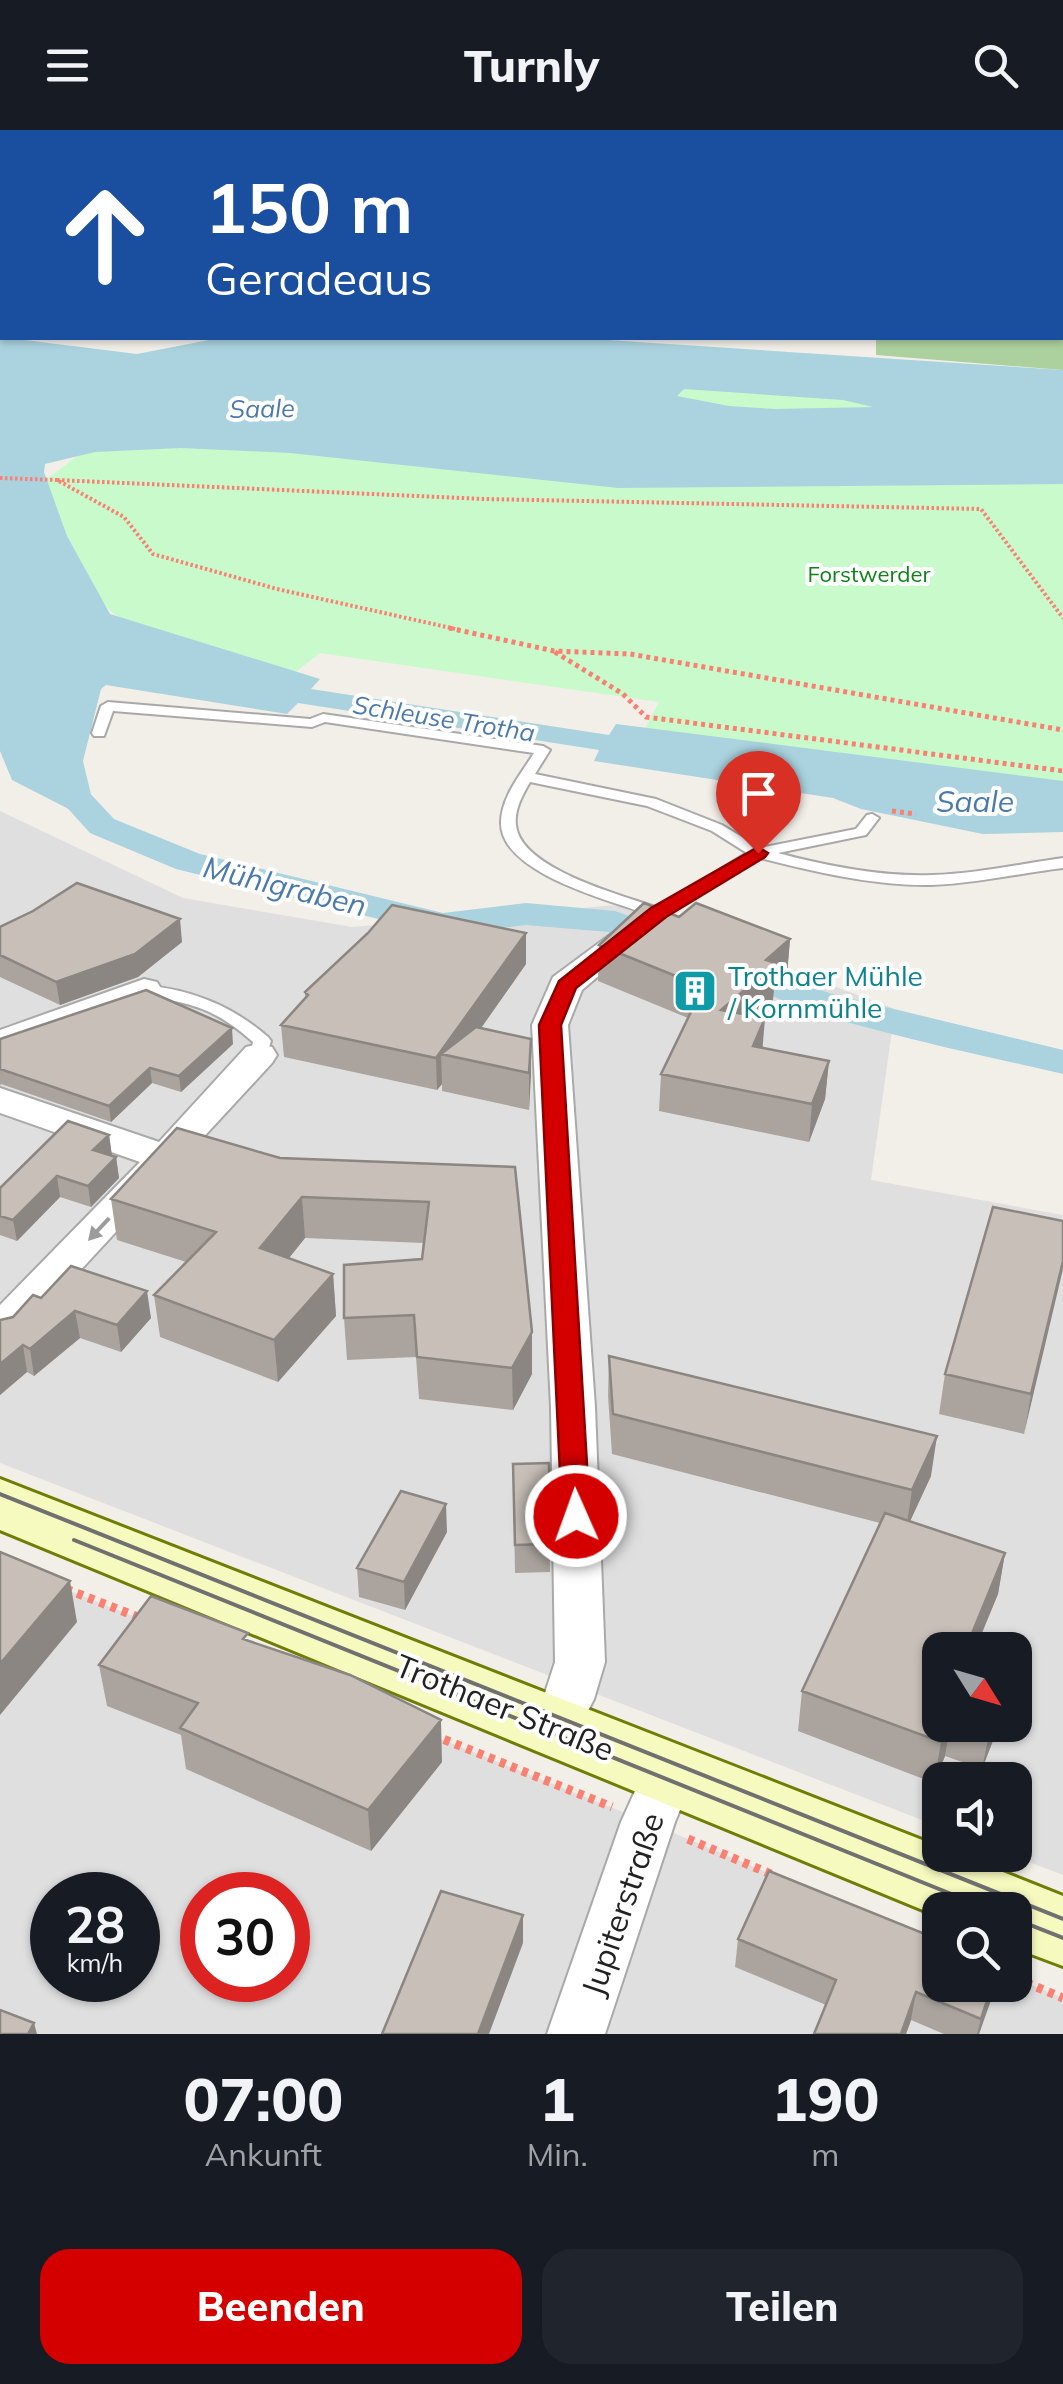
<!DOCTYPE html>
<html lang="de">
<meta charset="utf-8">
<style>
:root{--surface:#171b24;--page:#20242c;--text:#f1f3f6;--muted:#9ea1a6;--accent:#d40000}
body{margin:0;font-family:Mulish,sans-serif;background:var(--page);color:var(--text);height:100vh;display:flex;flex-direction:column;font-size:38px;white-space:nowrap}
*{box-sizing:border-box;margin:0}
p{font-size:32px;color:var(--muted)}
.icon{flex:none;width:55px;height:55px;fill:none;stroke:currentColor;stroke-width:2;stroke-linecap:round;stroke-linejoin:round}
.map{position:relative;height:1904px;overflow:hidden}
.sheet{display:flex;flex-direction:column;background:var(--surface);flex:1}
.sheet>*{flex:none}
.top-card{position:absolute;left:0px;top:0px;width:1065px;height:210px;box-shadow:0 2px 8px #0004;background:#1a4fa0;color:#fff;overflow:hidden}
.needle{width:65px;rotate:127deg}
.buttons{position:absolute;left:922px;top:1502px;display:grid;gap:20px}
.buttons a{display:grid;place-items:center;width:110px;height:110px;border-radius:20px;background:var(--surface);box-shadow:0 2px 8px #0004;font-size:50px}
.speed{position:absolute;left:30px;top:1742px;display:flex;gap:20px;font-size:50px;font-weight:700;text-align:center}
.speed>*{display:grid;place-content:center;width:130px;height:130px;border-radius:50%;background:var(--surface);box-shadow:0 2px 8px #0004;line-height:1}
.speed small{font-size:25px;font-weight:400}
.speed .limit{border:15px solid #d22;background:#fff;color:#111}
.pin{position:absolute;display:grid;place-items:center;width:85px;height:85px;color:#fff;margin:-102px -42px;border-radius:50% 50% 50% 0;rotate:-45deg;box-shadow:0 0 10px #0007}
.pin .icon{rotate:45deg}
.me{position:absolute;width:110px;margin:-55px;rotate:358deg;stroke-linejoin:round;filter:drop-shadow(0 0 8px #0008)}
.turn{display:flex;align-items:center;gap:35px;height:210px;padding:0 40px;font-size:45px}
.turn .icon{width:130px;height:130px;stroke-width:2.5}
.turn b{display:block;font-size:70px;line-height:85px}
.eta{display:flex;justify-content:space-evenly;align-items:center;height:170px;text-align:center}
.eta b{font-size:60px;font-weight:800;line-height:70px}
.action{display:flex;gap:20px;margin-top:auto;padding:20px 40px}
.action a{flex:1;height:115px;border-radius:30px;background:var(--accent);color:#fff;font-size:40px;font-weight:800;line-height:115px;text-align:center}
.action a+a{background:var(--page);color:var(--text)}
header{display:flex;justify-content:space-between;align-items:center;height:130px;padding:0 40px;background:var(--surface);font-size:45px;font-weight:800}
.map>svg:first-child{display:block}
.residential{fill:#e0dfdf;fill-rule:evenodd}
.forest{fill:#add19e}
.park{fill:#c8facc}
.water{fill:#aad3df;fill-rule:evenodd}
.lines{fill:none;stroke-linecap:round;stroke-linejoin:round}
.canal{fill:#aad3df;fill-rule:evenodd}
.lane-casing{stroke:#a9a9a9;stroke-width:4}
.street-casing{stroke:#a9a9a9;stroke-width:4}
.secondary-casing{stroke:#707d05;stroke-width:6}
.path-far2{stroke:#fa8072;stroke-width:4;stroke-dasharray:2.5 2.5;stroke-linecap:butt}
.path-far1{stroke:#fa8072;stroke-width:5;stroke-dasharray:4 4;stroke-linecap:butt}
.path{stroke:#fa8072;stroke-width:9;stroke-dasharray:6 6;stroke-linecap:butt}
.lane{fill:#fff;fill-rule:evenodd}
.street{fill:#fff;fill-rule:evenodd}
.secondary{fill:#f7fabf;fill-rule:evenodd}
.tram{stroke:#707070;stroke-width:4}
.wall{fill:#aba49e}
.shaded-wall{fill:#8b8681}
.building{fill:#c7bfb8;stroke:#8b8681;stroke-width:2.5}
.oneway{fill:#9c9c9c}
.route{fill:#d40000;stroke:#8a0000;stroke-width:2.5}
.labels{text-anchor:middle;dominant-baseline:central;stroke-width:8;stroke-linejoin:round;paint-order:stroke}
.far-park-label{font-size:22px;fill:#0c8416;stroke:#fff}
.far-water-label{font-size:25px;font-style:italic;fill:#4a7aab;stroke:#fff}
.culture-label{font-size:28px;fill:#0d838f;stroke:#fff;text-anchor:start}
.water-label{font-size:30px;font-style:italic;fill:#4a7aab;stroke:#fff}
.near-street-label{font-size:32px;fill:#222;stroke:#fff}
</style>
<header><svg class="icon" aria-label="menu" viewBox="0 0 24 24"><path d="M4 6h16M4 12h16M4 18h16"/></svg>Turnly<svg class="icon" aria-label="search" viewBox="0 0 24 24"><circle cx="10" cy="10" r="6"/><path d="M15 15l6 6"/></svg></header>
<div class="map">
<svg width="1063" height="1904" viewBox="0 0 1063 1904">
<rect width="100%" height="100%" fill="#f2efe9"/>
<!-- residential -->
<path class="residential" d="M0 681 183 768 352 797 617 775 895 879 871 1050 1063 1085V1745L1011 1725H1015V1650H940V1697L0 1333ZM940 1520H1015V1595H940Z
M0 1433 648 1692 940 1816V1855H1015V1848L1063 1868V1904H0ZM52 1765H138V1850H52ZM202 1765H288V1850H202Z"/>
<!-- forest -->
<path class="forest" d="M1063 83V240L876 225V208H1062Z"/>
<!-- park -->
<path class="park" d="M637 246 1063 293V654L655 600 645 598 659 572 320 523 284 551 118 487 96 468 40 354 79 325 93 320Z"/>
<!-- water -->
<path class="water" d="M0 207 137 224 209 210 577 208 1063 240V354L618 358 290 323 181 318 95 322 45 334 44 342 67 406 110 484 320 549 311 559 609 605 616 594 1063 651V702L983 704 861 679 833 668 594 631 599 620 298 573 287 584 106 555 101 559 83 631 98 694 12 650 0 621ZM684 259 843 270 873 277 775 279 729 276 677 266Z"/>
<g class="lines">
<!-- canal -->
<path class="canal" d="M60 641 72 644 114 689 200 724 443 783 526 773 615 781 685 806 690 814 685 822 672 825 659 822 609 802 526 795 443 805 176 739 90 703 43 651 48 644Z
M776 844 832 864 1063 920V944C1014 932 777 884 757 855L763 847Z"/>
<defs>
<path id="lane" d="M108 572 310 589 323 584 543 616 550 620 535 644 656 669 722 695 760 718 856 699 867 685 872 684 879 688 866 705 778 723C827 736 881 747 932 745 975 744 1020 734 1063 728V738C1020 743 974 754 931 755 874 756 815 742 760 728L650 794 642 789 647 784C609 770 501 743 501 693 501 667 521 644 534 623L325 592 312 597 113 581 104 606H94L92 603 101 576ZM530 652 647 676 712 701 747 723 658 778C622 765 520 739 516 695 514 680 523 664 530 652Z
M144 855C192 860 231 875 268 907L271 911 265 929H253L250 925 253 912C211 875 190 874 138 864L136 860 138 856Z"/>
<path id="street" d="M507 0H523V2H507Z
M623 801 635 804 640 811 582 860 568 895 595 1277 605 1532 594 1569 572 1612 554 1618 536 1612 528 1597 544 1566 555 1532 551 1277 532 895 553 847 611 804Z
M144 849 157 852 162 860 157 868 0 923V900Z
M259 914 272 917 277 925 272 933 15 1211 0 1216V1175L140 1032 0 983V958L159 1012 246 917Z
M669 1622 688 1628 695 1644 675 1692 605 1904H547L621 1692 650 1628Z"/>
<path id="secondary" d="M0 1349 940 1717V1725H960L1063 1766V1836L1015 1818V1780H940V1787L0 1400Z"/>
</defs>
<!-- lane casing -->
<use href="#lane" class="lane-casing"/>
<!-- street casing -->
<use href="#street" class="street-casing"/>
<!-- secondary casing -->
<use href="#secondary" class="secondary-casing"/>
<!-- path-far2 -->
<path class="path-far2" d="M0 348 57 350
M460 500 277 459 153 424 124 387 57 350 484 369 981 379 1063 488"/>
<!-- path-far1 -->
<path class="path-far1" d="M449 498 554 521 630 524 1063 600
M555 522 623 564 646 587 1063 641
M892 681 916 684"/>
<!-- path -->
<path class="path" d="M66 1459 143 1489
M433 1605 612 1677
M688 1709 773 1745
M1015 1848 1063 1868"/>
<!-- lane -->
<use href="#lane" class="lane"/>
<!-- street -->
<use href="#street" class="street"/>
<!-- secondary -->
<use href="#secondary" class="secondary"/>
<!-- tram -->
<path class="tram" d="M0 1364 1063 1789
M74 1410 991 1780
M1015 1789 1063 1808"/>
</g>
<!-- wall -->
<path class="wall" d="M679 787 790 809 787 845 774 857 773 870 754 886 763 918 829 931 825 969 809 1012 659 981 661 944 688 888 598 851 599 815Z
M0 797 182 812 138 847 60 875 0 847Z
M526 834 481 898 531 909 529 980 442 961V954L437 960 284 927 281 895 305 868V862Z
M0 909 233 914 181 962 152 953 111 992 1 954 0 956Z
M109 1005 112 1026 116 1027 119 1048 91 1077 60 1067 17 1111 0 1105V1058Z
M280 1028 515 1037 532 1244 513 1280 419 1269 416 1227 347 1230 344 1188 422 1129 423 1113 305 1108 289 1128 333 1144 336 1186 278 1252 160 1207 154 1165 186 1132 117 1110 111 1069Z
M1063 1091 1024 1304 939 1284 945 1244Z
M41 1168 151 1188 121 1222 80 1208 34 1246 27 1242 0 1265V1190L13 1187Z
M609 1226 931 1346 910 1391 1005 1423 998 1464 981 1504 1021 1518 1015 1546V1520L940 1595H999L982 1639 945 1626 934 1653 798 1601 802 1561 880 1393 612 1324 608 1266Z
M549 1333 550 1442 515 1443 513 1334Z
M447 1402 405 1480 359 1467 357 1438Z
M248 1511 442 1632 371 1721 186 1639 181 1605 107 1576 99 1535Z
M738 1809 940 1855H995L979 1904H944L911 1890 906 1904H814L826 1875 735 1837Z"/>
<!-- shaded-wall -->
<path class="shaded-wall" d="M2 147V161L0 163V148Z
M180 789 182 812 138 847 60 875 56 852Z
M526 803V834L460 928 441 924 442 954 437 960 436 928Z
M790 809 787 845 774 857 773 870 719 917 721 880 766 830Z
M765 888 762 925 753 916Z
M232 898 233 914 181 962 179 946Z
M531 909V946L529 980V943Z
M829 931 825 969 809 1012 812 974Z
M150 938 152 953 111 992 109 976Z
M109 1005 112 1026 93 1020Z
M116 1027 119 1048 91 1077 88 1056Z
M57 1046 60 1067 17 1111 13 1090Z
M302 1067 305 1108 264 1159 260 1118Z
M1063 1131V1139L1024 1304 1031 1264Z
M333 1144 336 1186 278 1252 274 1210Z
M147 1161 151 1188 121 1222 117 1195Z
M75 1181 80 1208 34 1246 30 1219Z
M532 1202V1244L513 1280 512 1238Z
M23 1215 27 1242 0 1265V1234Z
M937 1306 931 1346 906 1400 912 1360Z
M446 1374 447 1402 405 1480 404 1452Z
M1005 1423 998 1464 975 1520 973 1501Z
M70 1451 77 1492 0 1585V1534Z
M441 1590 442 1632 371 1721 368 1680Z
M948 1595H950L945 1626 934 1653 941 1612Z
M991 1595H999L982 1639 990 1599Z
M523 1785V1813L489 1904H478Z
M992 1855H995L994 1862 979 1904H977L981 1889Z
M916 1862 911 1890 906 1904H901Z
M34 1893 37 1904H28Z"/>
<!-- building -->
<path class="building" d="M528 0H1063V1L528 2Z
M0 116H2V147L0 148Z
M77 753 180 789 135 824 56 852 0 825V797L33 781Z
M644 773 679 787 696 773 790 809 766 830 776 833 721 880 765 888 753 916 829 931 812 974 661 944 703 857 599 815Z
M392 775 526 803 436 928 281 895 308 865 305 862 368 803Z
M146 860 232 898 179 946 150 938 109 976 0 939V909Z
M476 897 531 909 529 943 441 924Z
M68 991 109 1005 93 1020 116 1027 88 1056 57 1046 13 1090 0 1086V1058Z
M177 998 280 1028 515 1037 532 1202 512 1238 417 1227 414 1185 344 1188V1135L422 1129 429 1072 302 1067 260 1118 333 1144 274 1210 154 1165 216 1102 111 1069Z
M993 1077 1063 1091V1131L1031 1264 945 1244Z
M71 1136 147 1161 117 1195 75 1181 30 1219 23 1215 0 1234V1190L13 1187 33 1165 41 1168Z
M609 1226 937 1306 912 1360 613 1284Z
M549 1333 550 1414 515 1415 513 1334Z
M401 1361 446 1374 404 1452 357 1438Z
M885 1383 1005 1423 973 1501 1021 1518 1015 1532V1520H940V1595H948L941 1612 802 1561Z
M0 1422 70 1451 0 1534Z
M151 1466 248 1503 243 1509 350 1545 441 1590 368 1680 180 1598 198 1573 99 1535Z
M769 1741 940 1810V1855H992L981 1889 916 1862 901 1904H814L836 1850 738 1809Z
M441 1761 523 1785 478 1904H382Z
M0 1880 34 1893 28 1904H0Z"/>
<!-- one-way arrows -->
<defs><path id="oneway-solid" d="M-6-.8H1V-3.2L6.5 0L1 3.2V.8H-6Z" transform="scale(2.5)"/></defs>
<use class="oneway" href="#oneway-solid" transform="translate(99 1099) rotate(133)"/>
<!-- route -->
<path class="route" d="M758 717 768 723 765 727 666 787 576 858 561 895 590 1386 586 1394 576 1397 566 1394 562 1386 539 895 559 851 651 778Z"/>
<!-- icons -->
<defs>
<symbol id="building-square" viewBox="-11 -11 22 22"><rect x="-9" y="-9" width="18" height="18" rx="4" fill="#0f9aa8" stroke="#fff"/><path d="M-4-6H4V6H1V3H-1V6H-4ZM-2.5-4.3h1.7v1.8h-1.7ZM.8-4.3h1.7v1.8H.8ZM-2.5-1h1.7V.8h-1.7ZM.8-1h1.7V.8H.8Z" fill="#fff"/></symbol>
</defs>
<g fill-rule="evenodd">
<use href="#building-square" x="670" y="836" width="50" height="50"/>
</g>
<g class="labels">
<!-- far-park labels -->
<g class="far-park-label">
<text x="869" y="444">Forstwerder</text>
</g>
<!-- far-water labels -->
<g class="far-water-label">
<text transform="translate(262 278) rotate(-1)">Saale</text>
<text transform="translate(444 588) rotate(9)">Schleuse Trotha</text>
</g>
<!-- culture labels -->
<g class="culture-label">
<text x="728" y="845">Trothaer Mühle<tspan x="728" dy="32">/ Kornmühle</tspan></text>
</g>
<!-- water labels -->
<g class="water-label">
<text x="975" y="671">Saale</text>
<text transform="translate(285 756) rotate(14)">Mühlgraben</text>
</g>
<!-- near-street labels -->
<g class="near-street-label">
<text transform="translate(505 1577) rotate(22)">Trothaer Straße</text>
<text transform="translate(622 1774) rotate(-71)">Jupiterstraße</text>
</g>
</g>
</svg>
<div class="buttons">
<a><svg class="needle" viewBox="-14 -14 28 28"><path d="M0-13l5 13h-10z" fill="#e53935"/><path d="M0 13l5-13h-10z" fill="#9ea1a6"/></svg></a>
<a><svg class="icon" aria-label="sound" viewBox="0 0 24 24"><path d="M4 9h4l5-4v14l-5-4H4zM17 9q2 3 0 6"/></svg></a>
<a><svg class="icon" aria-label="search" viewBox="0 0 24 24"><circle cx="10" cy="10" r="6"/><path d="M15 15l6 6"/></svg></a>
</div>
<div class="speed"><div>28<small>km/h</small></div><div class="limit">30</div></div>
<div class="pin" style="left:758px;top:723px;background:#d93025"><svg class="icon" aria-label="arrive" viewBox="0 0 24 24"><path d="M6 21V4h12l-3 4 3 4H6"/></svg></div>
<svg class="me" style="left:576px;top:1386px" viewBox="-20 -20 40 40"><circle r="17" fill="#d40000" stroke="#fff" stroke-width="3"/><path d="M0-11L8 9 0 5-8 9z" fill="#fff"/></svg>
<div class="top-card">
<div class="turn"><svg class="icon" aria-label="ahead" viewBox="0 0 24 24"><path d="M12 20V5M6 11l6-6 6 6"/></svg><div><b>150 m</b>Geradeaus</div></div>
</div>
</div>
<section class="sheet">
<div class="eta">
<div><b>07:00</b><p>Ankunft</p></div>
<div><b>1</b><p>Min.</p></div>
<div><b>190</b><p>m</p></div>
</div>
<div class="action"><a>Beenden</a><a>Teilen</a></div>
</section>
